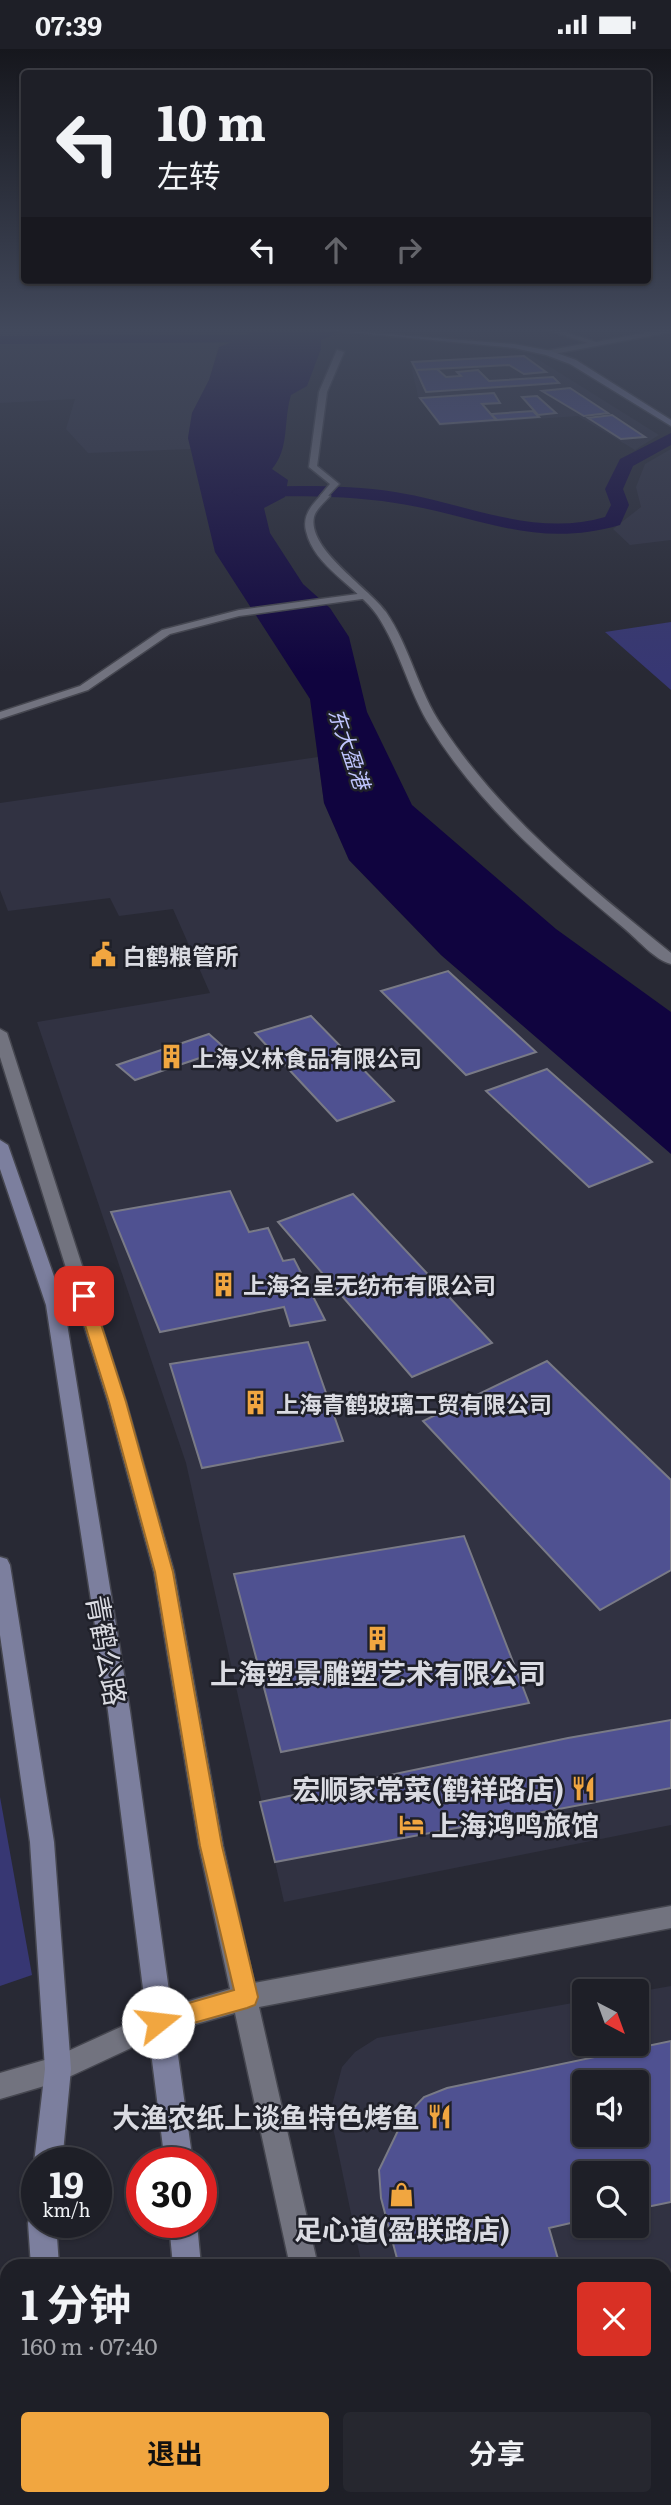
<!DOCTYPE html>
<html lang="zh">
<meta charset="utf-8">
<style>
:root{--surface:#1e1f27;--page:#26272f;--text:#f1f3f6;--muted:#a1a2a7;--line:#3c3d44;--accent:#f1a640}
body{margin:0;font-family:Literata,"Noto Sans SC",serif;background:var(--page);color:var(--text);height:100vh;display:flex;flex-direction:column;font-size:26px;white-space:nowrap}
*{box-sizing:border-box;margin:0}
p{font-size:23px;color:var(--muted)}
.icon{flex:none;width:38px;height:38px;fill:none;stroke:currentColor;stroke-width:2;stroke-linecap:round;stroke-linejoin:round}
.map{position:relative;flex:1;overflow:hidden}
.side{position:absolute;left:0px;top:2210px;width:672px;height:247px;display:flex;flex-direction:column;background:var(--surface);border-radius:21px 21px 0 0;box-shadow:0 2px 5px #0004,0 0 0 2px var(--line)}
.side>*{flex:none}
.top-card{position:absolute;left:21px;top:21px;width:630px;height:214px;border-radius:7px;box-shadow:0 2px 5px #0004,0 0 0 2px var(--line);background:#1e1f27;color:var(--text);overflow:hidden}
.needle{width:46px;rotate:139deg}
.fabs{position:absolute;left:572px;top:1930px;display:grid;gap:14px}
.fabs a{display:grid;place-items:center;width:77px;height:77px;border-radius:7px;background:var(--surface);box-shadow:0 2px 5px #0004,0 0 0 2px var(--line);font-size:35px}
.speed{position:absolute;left:21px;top:2098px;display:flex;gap:14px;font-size:35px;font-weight:700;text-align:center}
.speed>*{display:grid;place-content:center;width:91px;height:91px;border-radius:50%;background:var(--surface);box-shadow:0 2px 5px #0004,0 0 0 2px var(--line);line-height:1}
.speed small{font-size:18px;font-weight:400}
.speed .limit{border:10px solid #d22;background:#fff;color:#111}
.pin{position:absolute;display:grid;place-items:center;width:60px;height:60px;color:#fff;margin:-30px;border-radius:14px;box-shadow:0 4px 10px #0006}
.me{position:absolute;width:77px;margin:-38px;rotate:74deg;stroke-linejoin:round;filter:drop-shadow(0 0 5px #0008)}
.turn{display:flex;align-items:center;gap:24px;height:147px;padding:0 21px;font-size:32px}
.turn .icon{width:91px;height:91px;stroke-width:2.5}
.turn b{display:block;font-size:49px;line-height:60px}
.lanes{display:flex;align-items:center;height:66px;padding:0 21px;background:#0003;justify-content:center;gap:35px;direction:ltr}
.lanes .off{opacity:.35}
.round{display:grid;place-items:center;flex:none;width:74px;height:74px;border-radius:7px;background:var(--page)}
.summary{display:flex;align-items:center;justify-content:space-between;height:119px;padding:0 21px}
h1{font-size:42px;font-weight:700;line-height:52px}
.primary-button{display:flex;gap:14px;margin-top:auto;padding:14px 21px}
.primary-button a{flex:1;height:80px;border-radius:7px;background:var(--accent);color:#111;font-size:28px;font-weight:700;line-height:80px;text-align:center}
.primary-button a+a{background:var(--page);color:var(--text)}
.status{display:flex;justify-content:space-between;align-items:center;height:49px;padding:0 35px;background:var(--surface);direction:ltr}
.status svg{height:19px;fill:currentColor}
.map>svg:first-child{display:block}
.built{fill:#313242;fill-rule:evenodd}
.green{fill:#373773}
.water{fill:#10043f}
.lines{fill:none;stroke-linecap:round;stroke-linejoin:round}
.canal{fill:#10043f;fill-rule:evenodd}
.building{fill:#4f5191;stroke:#797a86;stroke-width:2;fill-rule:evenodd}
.lane-casing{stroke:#45464f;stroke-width:3}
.street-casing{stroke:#45464f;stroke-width:3}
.secondary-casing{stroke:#45464f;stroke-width:3}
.lane{fill:#72737f;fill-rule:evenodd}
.street{fill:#72737f;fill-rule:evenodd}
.secondary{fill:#7c7f9e;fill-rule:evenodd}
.route{fill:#f1a640;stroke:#9d6c2a;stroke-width:2}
.labels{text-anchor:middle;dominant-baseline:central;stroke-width:5;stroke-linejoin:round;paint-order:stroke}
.far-water-label{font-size:21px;font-style:italic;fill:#c0c5fe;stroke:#1f2029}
.poi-label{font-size:23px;font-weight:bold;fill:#dadbe2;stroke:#1f2029;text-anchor:start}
.near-street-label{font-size:28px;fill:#dadbe2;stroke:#1f2029}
.near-poi-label{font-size:28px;font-weight:bold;fill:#dadbe2;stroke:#1f2029}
</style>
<div class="status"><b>07:39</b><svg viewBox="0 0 49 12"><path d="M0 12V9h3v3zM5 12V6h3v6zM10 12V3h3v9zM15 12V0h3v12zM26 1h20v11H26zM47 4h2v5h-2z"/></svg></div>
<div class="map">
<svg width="671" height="2456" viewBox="0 0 671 2456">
<rect width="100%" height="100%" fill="#282934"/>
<!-- built -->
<path class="built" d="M0 280H138L136 285 0 288Z
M192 291 220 292 209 331 192 364 188 389 191 400 88 404 66 380 75 350 0 354V294Z
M531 306 659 386 635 401 578 367 439 377 418 347 410 312Z
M671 400V491L630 496 613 480 641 458 636 438 645 415Z
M318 708 324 754 349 811 441 906 671 1102V1776L284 1853 186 1414 37 973 210 944 173 860 119 867 110 849 8 862 0 841V754Z
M671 1937V2456H413L412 2450H665V2217H362L330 2064 342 2018 355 2003 377 1989 584 1952V1995H637V1943ZM584 2034H637V2086H584ZM584 2124H637V2177H584Z"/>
<!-- green -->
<path class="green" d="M671 573V641L605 583Z
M0 1748 32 1926 0 1937Z"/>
<!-- water -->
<path class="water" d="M253 280H334L331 287 321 291V300L307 337 291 346C283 372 290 399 272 420L288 431 285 448 264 459 270 484 303 535 330 559 349 588 367 663 412 756 556 880 671 963V1105L441 906 349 811 324 754 310 650 215 503 188 389 192 364 209 331 219 298 248 287Z"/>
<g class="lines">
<!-- canal -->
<path class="canal" d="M278 286 283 287V293L0 295V287Z
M671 384V396L633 417 623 440 629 456 620 476C534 501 477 466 395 454 344 446 291 447 240 448L231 443 240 438C292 437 344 435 395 443 465 454 535 489 605 468L611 456 605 440 620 410Z"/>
</g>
<!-- building -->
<path class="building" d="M524 307 546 323 524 325 509 316 416 321 412 313Z
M437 320 446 328 461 327 457 323 478 321 489 332 553 328 559 334 426 343 416 321Z
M570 339 608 364 584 367 542 342Z
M494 344 500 354 482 355 496 371 440 375 420 349Z
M537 347 556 364 538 366 522 348Z
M533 362 539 368 497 371 491 365Z
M612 366 645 388 621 390 588 369Z
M448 922 536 1003 466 1026 381 942Z
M311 967 394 1052 337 1072 255 984Z
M209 985 226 1000 135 1031 117 1016Z
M547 1020 652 1113 589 1138 486 1042Z
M230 1142 249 1183 268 1179 283 1212 294 1210 325 1271 290 1277 284 1258 160 1283 111 1163Z
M353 1145 492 1294 412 1328 278 1173Z
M308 1293 343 1392 202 1419 170 1315Z
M547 1312 671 1431V1521L600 1561 423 1372Z
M464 1487 529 1654 281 1703 234 1525Z
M671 1671V1739L275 1813 260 1753 568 1689Z
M671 1992V2153L637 2160V2124H584V2171L549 2179 560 2217H399L381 2149 379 2121 404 2069 424 2048 447 2039ZM584 2034H637V2086H584Z"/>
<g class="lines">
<defs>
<path id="lane" d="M322 445 330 447C324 454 316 460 314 468 307 500 369 539 386 563 410 598 418 642 442 677 502 768 587 836 671 904V915C655 911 638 891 625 880 552 819 476 755 427 672 408 639 399 599 377 566 358 538 314 518 306 482 302 466 312 456 322 445Z"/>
<path id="street" d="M544 280H556L596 293 665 280H671V283L548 306 545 302 588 294Z
M337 301 344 303 327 343 317 417 339 435 325 450 320 447 330 435 309 418 319 343Z
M365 544 369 545V549L239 567 170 585 88 641 0 670V663L80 637 162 581 239 561Z
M0 980 7 984 126 1353 174 1523 223 1797 254 1934 671 1857V1879L259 1958 318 2217H290L235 1964 161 1985 58 2033 0 2050V2024L55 2008 158 1961 230 1940 199 1797 154 1523 108 1353 0 1008Z
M337 2450H367L368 2456H338Z"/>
<path id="secondary" d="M319 280 514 295 551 302 576 311 671 371V377L570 315 546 306 514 299Z
M0 1091 8 1096 64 1256 130 1662 193 2114H165L108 1662 46 1256 0 1120Z
M0 1508 7 1510 10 1516 54 1793 71 2020 62 2114H37V2119L34 2114 45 2020 30 1793 0 1586Z
M37 2162V2174H56L59 2217H31L28 2174 32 2164Z
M169 2174H197L201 2217H173Z
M36 2450H66L65 2456H35Z
M182 2450H212V2456H182Z"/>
</defs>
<!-- lane casing -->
<use href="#lane" class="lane-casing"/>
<!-- street casing -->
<use href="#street" class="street-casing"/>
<!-- secondary casing -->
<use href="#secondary" class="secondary-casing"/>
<!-- lane -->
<use href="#lane" class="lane"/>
<!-- street -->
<use href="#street" class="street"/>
<!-- secondary -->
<use href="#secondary" class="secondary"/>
</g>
<!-- sky -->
<linearGradient id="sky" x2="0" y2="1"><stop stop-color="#16171d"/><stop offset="0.45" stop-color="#42495c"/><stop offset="1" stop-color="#42495c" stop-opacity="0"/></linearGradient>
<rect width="671" height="624" fill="url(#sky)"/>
<!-- route -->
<path class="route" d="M84 1242 92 1247 126 1353 173 1523 222 1797 258 1948 255 1956 247 1959 158 1984 150 1981 147 1973 150 1965 234 1941 200 1797 155 1523 109 1353 76 1247Z"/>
<!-- icons -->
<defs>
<symbol id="civic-bare" viewBox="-9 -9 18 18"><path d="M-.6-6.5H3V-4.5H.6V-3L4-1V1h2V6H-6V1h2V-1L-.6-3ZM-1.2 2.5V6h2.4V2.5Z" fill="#f1a640" stroke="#1f2029" stroke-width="2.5" paint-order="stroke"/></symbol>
<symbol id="building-bare" viewBox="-9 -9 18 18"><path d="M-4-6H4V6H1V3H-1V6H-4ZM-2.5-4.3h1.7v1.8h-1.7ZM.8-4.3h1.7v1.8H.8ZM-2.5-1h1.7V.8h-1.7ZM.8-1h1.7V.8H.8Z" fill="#f1a640" stroke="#1f2029" stroke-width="2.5" paint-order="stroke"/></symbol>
<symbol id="restaurant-bare" viewBox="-9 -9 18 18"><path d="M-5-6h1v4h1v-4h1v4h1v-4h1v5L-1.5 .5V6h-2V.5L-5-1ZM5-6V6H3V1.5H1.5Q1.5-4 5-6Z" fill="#f1a640" stroke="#1f2029" stroke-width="2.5" paint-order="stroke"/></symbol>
<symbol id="hotel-bare" viewBox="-9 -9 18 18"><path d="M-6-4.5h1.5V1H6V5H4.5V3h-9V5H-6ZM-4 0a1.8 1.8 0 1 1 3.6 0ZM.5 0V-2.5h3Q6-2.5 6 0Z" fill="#f1a640" stroke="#1f2029" stroke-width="2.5" paint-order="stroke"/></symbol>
<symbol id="shop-bare" viewBox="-9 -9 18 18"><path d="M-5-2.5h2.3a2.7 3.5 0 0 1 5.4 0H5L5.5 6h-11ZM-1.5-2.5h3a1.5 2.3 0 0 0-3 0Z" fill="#f1a640" stroke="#1f2029" stroke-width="2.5" paint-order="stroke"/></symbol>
</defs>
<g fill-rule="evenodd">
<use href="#civic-bare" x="86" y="888" width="35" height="35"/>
<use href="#building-bare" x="154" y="990" width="35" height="35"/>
<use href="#building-bare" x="206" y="1218" width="35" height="35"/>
<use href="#building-bare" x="238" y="1336" width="35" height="35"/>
<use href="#building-bare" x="360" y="1572" width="35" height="35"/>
<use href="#restaurant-bare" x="566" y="1722" width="35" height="35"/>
<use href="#hotel-bare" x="394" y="1758" width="35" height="35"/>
<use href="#restaurant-bare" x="422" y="2050" width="35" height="35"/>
<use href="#shop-bare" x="384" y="2128" width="35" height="35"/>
</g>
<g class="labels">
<!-- far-water labels -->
<g class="far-water-label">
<text transform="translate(351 699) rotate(71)">东大盈港</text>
</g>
<!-- poi labels -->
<g class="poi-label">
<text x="123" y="906">白鹤粮管所</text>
<text x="192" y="1008">上海义林食品有限公司</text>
<text x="243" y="1235">上海名呈无纺布有限公司</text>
<text x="276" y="1354">上海青鹤玻璃工贸有限公司</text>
</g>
<!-- near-street labels -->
<g class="near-street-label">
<text transform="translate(108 1601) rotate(80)">青鹤公路</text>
</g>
<!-- near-poi labels -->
<g class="near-poi-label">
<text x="378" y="1623">上海塑景雕塑艺术有限公司</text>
<text x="564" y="1739" text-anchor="end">宏顺家常菜(鹤祥路店)</text>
<text x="431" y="1775" text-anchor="start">上海鸿鸣旅馆</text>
<text x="420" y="2067" text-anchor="end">大渔农纸上谈鱼特色烤鱼</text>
<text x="402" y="2179">足心道(盈联路店)</text>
</g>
</g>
</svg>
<div class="fabs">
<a><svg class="needle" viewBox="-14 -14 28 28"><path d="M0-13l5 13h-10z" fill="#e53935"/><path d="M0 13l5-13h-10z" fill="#a1a2a7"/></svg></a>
<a><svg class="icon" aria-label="sound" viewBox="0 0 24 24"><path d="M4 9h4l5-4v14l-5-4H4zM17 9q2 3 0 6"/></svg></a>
<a><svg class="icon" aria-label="search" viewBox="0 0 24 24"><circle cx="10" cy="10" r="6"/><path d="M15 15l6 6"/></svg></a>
</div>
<div class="speed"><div>19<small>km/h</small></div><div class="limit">30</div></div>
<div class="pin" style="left:84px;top:1247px;background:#d93025"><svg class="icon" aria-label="arrive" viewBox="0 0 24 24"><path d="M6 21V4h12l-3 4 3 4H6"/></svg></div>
<svg class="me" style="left:158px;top:1973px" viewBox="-20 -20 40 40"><circle r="19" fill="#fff"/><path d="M0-13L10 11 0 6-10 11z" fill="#f1a640"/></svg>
<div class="top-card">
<div class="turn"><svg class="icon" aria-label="left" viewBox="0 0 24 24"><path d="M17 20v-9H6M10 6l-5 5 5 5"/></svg><div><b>10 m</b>左转</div></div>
<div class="lanes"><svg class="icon" aria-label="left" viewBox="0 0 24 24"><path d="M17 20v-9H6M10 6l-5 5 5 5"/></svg><svg class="icon off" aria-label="ahead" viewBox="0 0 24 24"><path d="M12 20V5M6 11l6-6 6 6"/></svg><svg class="icon off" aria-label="right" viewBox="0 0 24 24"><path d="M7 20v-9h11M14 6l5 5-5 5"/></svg></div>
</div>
<section class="side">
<div class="summary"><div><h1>1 分钟</h1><p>160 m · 07:40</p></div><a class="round" style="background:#d93025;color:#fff"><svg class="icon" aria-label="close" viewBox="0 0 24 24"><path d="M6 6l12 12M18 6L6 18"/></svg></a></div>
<div class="primary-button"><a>退出</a><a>分享</a></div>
</section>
</div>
